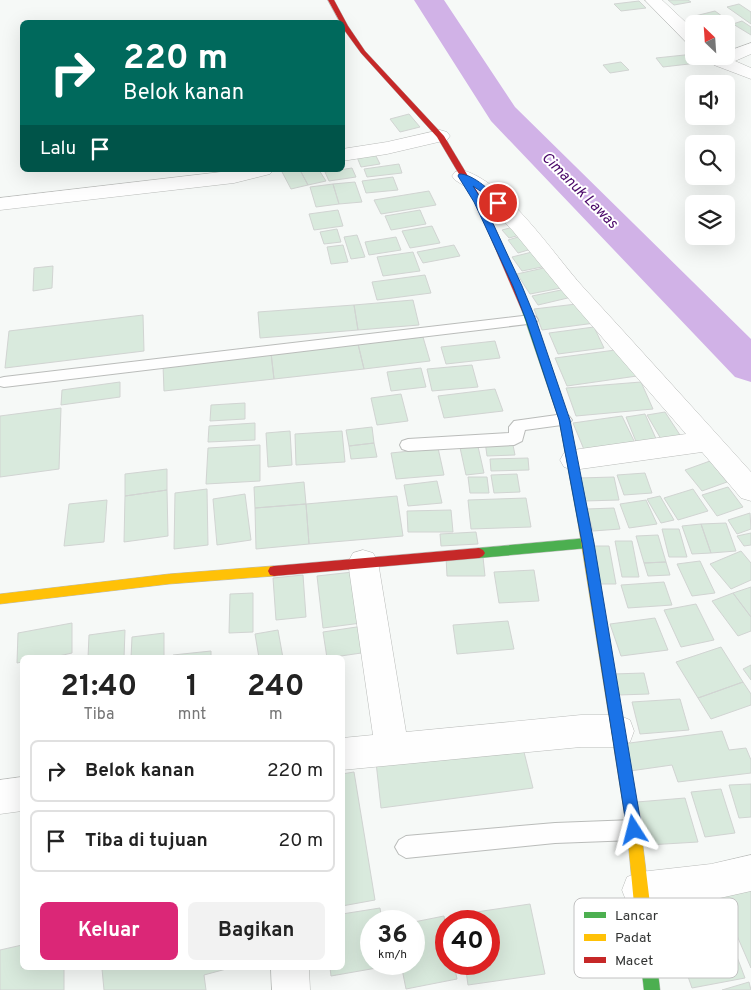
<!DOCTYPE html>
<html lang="id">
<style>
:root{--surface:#fff;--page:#f2f2f2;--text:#222;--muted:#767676;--line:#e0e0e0;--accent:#db2777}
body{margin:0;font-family:Overpass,sans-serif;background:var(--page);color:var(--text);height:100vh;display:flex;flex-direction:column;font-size:19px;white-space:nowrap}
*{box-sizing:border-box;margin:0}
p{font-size:16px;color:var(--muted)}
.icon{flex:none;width:28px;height:28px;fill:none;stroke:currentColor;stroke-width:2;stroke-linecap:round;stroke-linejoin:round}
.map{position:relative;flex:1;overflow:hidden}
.sheet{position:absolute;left:20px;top:655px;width:325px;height:315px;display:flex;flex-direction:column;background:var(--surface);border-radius:8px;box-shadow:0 5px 20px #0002}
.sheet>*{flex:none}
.banner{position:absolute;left:20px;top:20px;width:325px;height:152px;border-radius:8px;box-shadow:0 5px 20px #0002;background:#00695c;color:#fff;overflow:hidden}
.needle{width:32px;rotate:335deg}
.fabs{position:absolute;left:685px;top:15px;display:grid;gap:10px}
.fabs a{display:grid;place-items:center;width:50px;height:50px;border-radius:8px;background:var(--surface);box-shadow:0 5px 20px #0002;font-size:25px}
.speed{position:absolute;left:360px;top:910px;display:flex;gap:10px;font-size:25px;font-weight:700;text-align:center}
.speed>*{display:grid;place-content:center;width:65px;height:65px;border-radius:50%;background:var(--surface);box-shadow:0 5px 20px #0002;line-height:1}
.speed small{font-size:12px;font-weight:400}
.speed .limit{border:8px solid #d22;background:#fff;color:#111}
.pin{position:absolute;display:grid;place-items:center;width:42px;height:42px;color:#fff;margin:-21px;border:2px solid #fff;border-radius:50%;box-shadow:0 1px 5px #0007}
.me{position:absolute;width:55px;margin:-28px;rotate:351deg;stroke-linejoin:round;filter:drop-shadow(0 0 4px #0008)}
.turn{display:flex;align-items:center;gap:18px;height:105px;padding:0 20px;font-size:22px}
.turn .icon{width:65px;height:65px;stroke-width:2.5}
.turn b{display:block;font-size:35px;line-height:42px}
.then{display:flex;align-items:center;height:48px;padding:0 20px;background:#0003;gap:10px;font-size:19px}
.eta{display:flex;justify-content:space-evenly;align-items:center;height:85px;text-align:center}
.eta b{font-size:30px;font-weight:700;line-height:35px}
.button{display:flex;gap:10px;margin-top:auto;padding:10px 20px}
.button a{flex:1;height:58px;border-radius:8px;background:var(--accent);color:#fff;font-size:20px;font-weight:700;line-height:58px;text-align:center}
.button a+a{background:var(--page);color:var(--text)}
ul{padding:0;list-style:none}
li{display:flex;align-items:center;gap:15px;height:62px;margin:0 10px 8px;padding:0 10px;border:2px solid var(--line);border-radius:8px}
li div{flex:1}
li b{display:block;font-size:19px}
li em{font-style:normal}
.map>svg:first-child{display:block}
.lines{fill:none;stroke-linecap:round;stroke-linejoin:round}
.river{fill:#d1b2e7;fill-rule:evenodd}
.building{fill:#d9eadd;stroke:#d1d4d2}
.lane-casing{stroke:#babcba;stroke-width:2}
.street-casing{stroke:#babcba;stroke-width:1}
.fast-casing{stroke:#babcba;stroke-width:1}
.slow-casing{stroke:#babcba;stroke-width:1}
.jam-casing{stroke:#babcba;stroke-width:1}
.lane{fill:#fefefe;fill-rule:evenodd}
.street{fill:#fefefe;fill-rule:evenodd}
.fast{fill:#4caf50;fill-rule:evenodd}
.slow{fill:#ffc107;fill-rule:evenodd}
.jam{fill:#c62828;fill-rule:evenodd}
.route{fill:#1a73e8;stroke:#114b97}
.labels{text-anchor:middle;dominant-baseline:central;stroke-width:4;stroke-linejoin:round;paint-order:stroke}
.far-water-label{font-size:15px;font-style:italic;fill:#4a0868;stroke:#fff}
.key{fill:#fff;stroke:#c2c2c2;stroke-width:1}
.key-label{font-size:14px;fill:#333534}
</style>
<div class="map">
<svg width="751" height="990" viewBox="0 0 751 990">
<rect width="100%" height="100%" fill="#f6f9f7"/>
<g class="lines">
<!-- river -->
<path class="river" d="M414 0H444L515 107 751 339V382L735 377 491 121Z"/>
</g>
<!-- building -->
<path class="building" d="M668 0H688L691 2 674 5Z
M639 1 646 8 621 11 614 4Z
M739 4 751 12V24L727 7Z
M715 11 730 22 721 24H694L687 18Z
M742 21 751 27V35L733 24Z
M694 54V56H701L706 62 663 67 656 58Z
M621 62 629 70 610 73 603 65Z
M409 114 420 127 400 132 390 119Z
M375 154 380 164 361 167 357 157Z
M399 164 402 173 367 177 364 169Z
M352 168 356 177 329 181 325 172Z
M281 170H300L308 185 291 189Z
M300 170H319L326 181 308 185Z
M393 177 398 190 366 193 362 181Z
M355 182 362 202 339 204 333 184Z
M333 184 339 204 316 207 310 187Z
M429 191 436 205 381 214 374 200Z
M338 210 343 226 314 230 309 214Z
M420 210 426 224 391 230 385 216Z
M432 226 440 243 410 248 402 231Z
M517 226 524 234 509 238 502 230Z
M337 229 341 242 324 244 320 232Z
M357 235 365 257 351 259 344 237Z
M525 235 535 248 518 253 508 240Z
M396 237 401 250 369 255 365 242Z
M343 245 348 262 331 264 327 247Z
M454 245 460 256 423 263 417 252Z
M536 251 547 266 522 271 512 257Z
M413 252 420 271 383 276 377 257Z
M53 266 52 288 33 291 34 268Z
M548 267 561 288 530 294 517 274Z
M425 275 431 293 377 300 372 282Z
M566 289 572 297 538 305 532 296Z
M413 300 419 325 358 330 354 305Z
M585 303 595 323 542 330 534 309Z
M354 305 358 330 260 338 258 312Z
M143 315 144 351 5 368 9 331Z
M594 327 604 348 558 354 549 333Z
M423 337 430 361 364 369 358 344Z
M495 341 500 358 446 364 441 347Z
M358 344 364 369 274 379 271 353Z
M623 349 637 376 567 386 555 358Z
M271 353 274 379 164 391 163 365Z
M472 365 478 387 432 391 427 369Z
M421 368 426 387 391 391 387 372Z
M120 382V397L61 405 62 390Z
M641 382 653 409 576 416 566 388Z
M495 389 503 411 444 418 438 396Z
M401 394 408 421 377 425 371 398Z
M245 403V419L210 421 211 405Z
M61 408 59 469 0 477V416Z
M665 412 680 435 661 439 647 415Z
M645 414 657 441 637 444 626 417Z
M622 416 636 445 585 452 573 423Z
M255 423V440L208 442 209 426Z
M372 427 374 443 349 446 346 430Z
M290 431 292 465 268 467 266 433Z
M342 431 345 462 296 465 295 434Z
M512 440 515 455 487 456 485 441Z
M477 442 484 473 466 475 459 443Z
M374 443 377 457 351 459 349 446Z
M260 445V481L206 484 208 448Z
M438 448 444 475 396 479 391 453Z
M528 458 529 470 491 471 490 459Z
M710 461 727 482 702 491 685 470Z
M167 469V490L125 496V474Z
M645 473 652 493 624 495 617 475Z
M517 474 520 492 494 493 491 475Z
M468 477H487L489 493H470Z
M614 477 619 500 584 501 579 478Z
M437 481 442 503 408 506 404 485Z
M304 482 306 504 255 508 254 487Z
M728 487 743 507 717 516 702 495Z
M207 489 208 545 174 549 175 493Z
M693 489 708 511 678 520 664 498Z
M167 490 168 536 124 542 125 496Z
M245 494 251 540 217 545 213 499Z
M397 496 403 536 309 544 306 504Z
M660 496 674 520 661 523 647 499Z
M526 498 531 527 471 529 468 500Z
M107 500 104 542 64 546 69 504Z
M646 500 657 524 629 528 620 504Z
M306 504 309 544 256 549 255 508Z
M614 508 620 529 593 531 587 509Z
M451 510 453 532H408L407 511Z
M750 513 751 529 737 534 728 520Z
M726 523 736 551 711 553 701 524Z
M701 524 711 553 692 554 682 526Z
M662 529H679L687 557H669Z
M476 532 478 544 441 546 440 534Z
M751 533V545L744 546 737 536Z
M658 535 666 562 644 563 636 536Z
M615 541H632L639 577H622Z
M590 546H609L616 584H596Z
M741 551 751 563V580L731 589 710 564Z
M446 557H483L485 576H447Z
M700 561 715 593 692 596 677 564Z
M666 562 670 575 648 576 644 563Z
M534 570 539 601 499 603 494 572Z
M362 571 369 622 323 628 317 576Z
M303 575 306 617 276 620 273 578Z
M664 582 672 605 628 608 621 585Z
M751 587V617L733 593Z
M253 593V632L229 633 230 594Z
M733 593 751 617V631L738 636 712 601Z
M696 604 714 640 681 647 664 610Z
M655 618 668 650 621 656 610 624Z
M508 621 514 649 457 654 453 625Z
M72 623V653L50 658H22V662L17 663 18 633Z
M370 625 375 651 327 658 323 632Z
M125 630 124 658H88L89 635Z
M278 630 283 658H259L255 634Z
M164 633V658H131L132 637Z
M721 647 743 682 698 698 676 662Z
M211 651V658H173V655Z
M751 665V680L743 669Z
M644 673 649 694 618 695 613 674Z
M743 682 751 694V705L711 719 698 698Z
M680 699 689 730 640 734 632 702Z
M722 731 729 750 746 748 751 760V773L678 782 672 765 630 771 622 744Z
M522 744 533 788 381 808 376 762Z
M354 772 375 900 342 906V774Z
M751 784V817L739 818 729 785Z
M721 789 735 833 705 837 691 792Z
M685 798 698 842 648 845 637 802Z
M751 876V968L715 885Z
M711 888 745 978 692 988 660 897Z
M530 904 545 974 468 985 465 964H489V921H458L456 915Z
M380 908 382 921H371V964H387L388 966 331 976 330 968H342V914Z
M444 916 446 928V964H454L457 979 406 989 401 964H414V922Z
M22 945V968H64V990H0V950Z
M107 968H230L204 975 206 990H104L102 969Z
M749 982 751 990H722Z"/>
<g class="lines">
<defs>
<path id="lane" d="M531 315 536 317 538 320 536 323 4 387 0 386V378L4 377Z
M564 414 569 416 572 420 569 424 525 430 522 441 514 445 408 451 402 449 400 445 402 441 408 439 509 433V427L514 421Z
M634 820 641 823 644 830 641 837 634 840 555 843 406 858 399 854 395 847 399 840 406 836 555 823Z"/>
<path id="street" d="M645 0H662L694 30V45L688 44Z
M751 43V54L735 61 751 68V79L714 65 704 56H726V52Z
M440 130 447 132 450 136 447 140 387 154 342 161V149L387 142Z
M238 170H273L270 174 234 183 0 210V198Z
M462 170C506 181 553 254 583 287 639 348 695 410 751 472V501L741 498 702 452 573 470 564 467 560 460 564 453 573 450 686 434 562 291 513 231 479 195 455 180 452 176 455 172Z
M363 550 373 553 378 562 406 732 581 715H618L630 720 634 731 630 742 618 747H581L342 770V738L373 735 348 562 353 553Z
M22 777V811L0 814V780Z
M751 855V891L711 900 640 908 627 903 622 890 627 877 640 872 711 864Z
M271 968H309L310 990H272Z"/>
<path id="fast" d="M527 308 532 311 569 420 590 523 588 526H580L578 523 559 420 522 311Z
M588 538 592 540 594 543 592 546 588 548 479 558 475 556 473 553 475 550 479 548Z
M642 896 647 899 650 904 660 990H644L634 904 637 899Z"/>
<path id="slow" d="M584 518 588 520 590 523 641 830 650 904 647 909 642 912 637 909 634 904 627 830 578 523 580 520Z
M274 566 278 567 280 571 278 575 274 576 169 584 0 604V594L169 574Z"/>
<path id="jam" d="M328 0H334L348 26 365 51 444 136 483 201 532 311 530 313H524L522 311 475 201 437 137 361 53 342 27V22H340Z
M479 548 483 550 485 553 483 556 479 558 274 576 270 575 268 571 270 567 274 566Z"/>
</defs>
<!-- lane casing -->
<use href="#lane" class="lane-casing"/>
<!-- street casing -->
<use href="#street" class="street-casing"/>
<!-- fast casing -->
<use href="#fast" class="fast-casing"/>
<!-- slow casing -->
<use href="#slow" class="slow-casing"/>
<!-- jam casing -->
<use href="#jam" class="jam-casing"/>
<!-- lane -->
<use href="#lane" class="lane"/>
<!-- street -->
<use href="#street" class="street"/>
<!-- fast -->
<use href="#fast" class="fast"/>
<!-- slow -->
<use href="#slow" class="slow"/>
<!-- jam -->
<use href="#jam" class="jam"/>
</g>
<!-- route -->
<path class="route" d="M459 174C472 173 494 193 502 203L495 205 483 193 473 186 483 202 522 286 536 320 570 420 594 543 642 830 639 835 634 837 629 835 627 830 582 543 559 420 526 320 513 286 474 202 458 176Z"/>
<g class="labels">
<!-- far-water labels -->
<g class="far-water-label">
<text transform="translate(579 191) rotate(45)">Cimanuk Lawas</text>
</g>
</g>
<!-- legend -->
<rect x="574" y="898" width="164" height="80" rx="8" class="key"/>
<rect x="584" y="912" width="22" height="6" fill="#4caf50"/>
<rect x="584" y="934" width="22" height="7" fill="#ffc107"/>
<rect x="584" y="957" width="22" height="6" fill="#c62828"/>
<g class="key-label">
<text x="615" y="920">Lancar</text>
<text x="615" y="942">Padat</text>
<text x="615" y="965">Macet</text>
</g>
</svg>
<div class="fabs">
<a><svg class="needle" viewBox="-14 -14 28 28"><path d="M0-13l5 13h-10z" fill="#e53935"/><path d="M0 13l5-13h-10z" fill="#767676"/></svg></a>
<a><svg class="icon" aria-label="sound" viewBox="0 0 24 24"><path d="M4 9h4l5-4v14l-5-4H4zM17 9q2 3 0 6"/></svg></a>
<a><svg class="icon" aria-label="search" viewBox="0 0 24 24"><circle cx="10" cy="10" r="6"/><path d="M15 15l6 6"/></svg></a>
<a><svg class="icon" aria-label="layers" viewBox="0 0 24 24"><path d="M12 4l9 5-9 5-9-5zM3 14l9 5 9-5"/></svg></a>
</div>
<div class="speed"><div>36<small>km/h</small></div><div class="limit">40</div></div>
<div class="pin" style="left:498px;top:203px;background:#d93025"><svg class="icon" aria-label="arrive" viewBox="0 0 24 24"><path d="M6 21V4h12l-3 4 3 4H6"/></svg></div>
<svg class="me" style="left:634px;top:830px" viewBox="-20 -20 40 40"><path d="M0-17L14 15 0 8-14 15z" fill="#1a73e8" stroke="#fff" stroke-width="4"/></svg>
<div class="banner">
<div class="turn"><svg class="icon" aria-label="right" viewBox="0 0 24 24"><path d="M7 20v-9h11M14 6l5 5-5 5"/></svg><div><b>220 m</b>Belok kanan</div></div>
<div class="then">Lalu<svg class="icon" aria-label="arrive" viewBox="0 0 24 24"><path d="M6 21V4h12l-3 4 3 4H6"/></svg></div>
</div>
<section class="sheet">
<div class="eta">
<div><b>21:40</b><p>Tiba</p></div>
<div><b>1</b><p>mnt</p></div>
<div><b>240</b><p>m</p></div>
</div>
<ul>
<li><svg class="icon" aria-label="right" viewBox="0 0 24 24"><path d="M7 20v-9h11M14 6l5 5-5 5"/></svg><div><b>Belok kanan</b></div><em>220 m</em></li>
<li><svg class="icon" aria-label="arrive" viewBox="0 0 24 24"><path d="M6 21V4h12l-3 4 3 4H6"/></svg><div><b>Tiba di tujuan</b></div><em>20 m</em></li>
</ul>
<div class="button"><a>Keluar</a><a>Bagikan</a></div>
</section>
</div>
